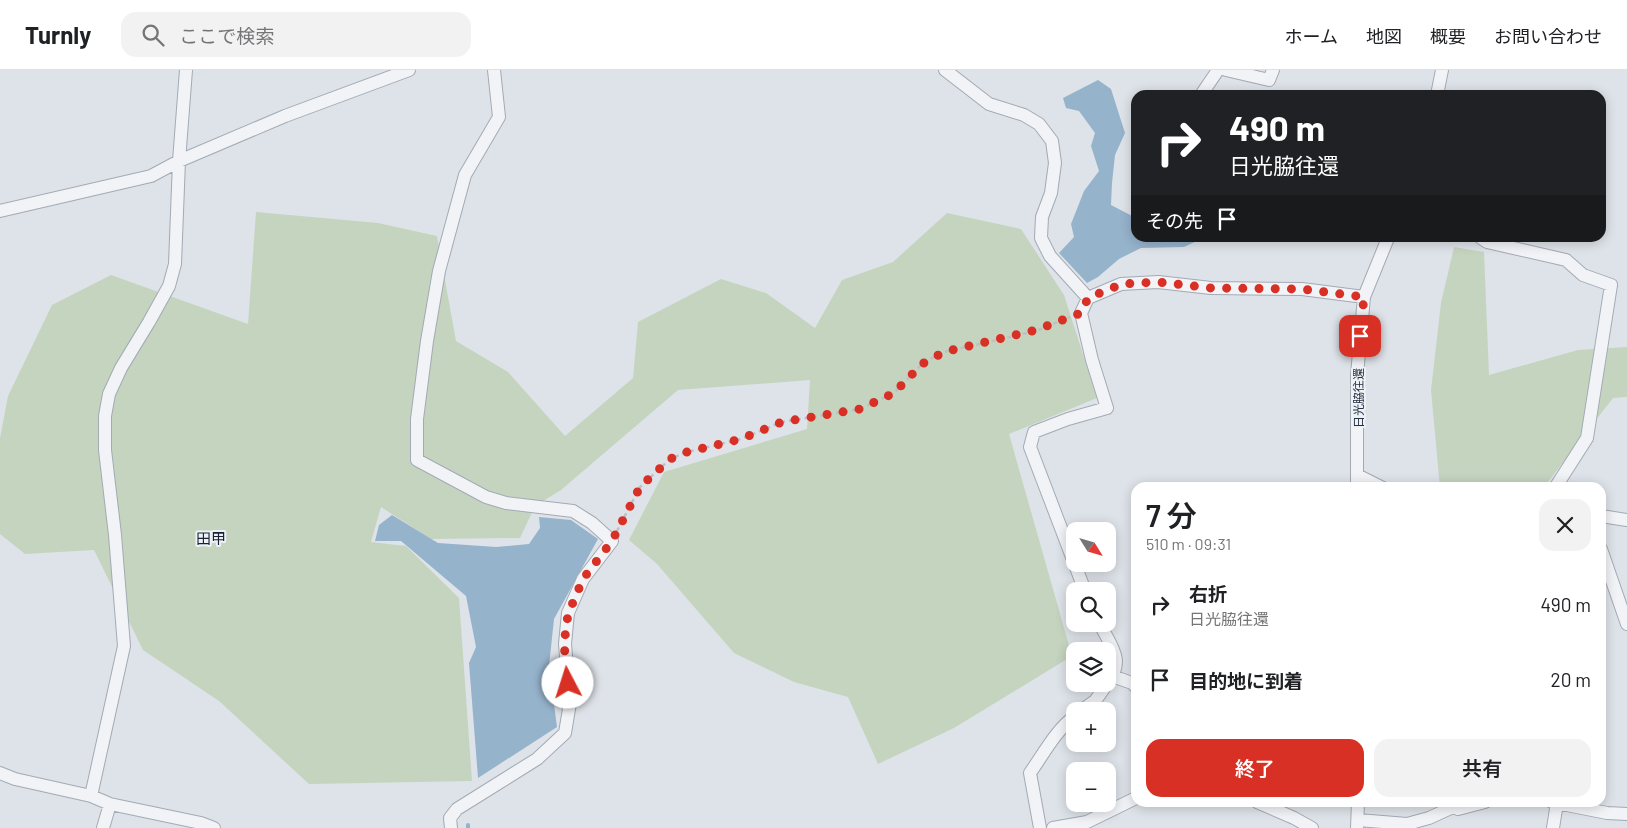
<!DOCTYPE html>
<html lang="ja">
<meta charset="utf-8">
<style>
:root{--surface:#fff;--page:#f2f2f2;--text:#202124;--muted:#757577;--line:#e0e0e0;--accent:#d93025}
body{margin:0;font-family:Barlow,"Noto Sans JP",sans-serif;background:var(--page);color:var(--text);height:100vh;display:flex;flex-direction:column;font-size:19px;white-space:nowrap}
*{box-sizing:border-box;margin:0}
p{font-size:16px;color:var(--muted)}
.icon{flex:none;width:28px;height:28px;fill:none;stroke:currentColor;stroke-width:2;stroke-linecap:round;stroke-linejoin:round}
.map{position:relative;flex:1;overflow:hidden}
.panel{position:absolute;left:1131px;top:412px;width:475px;height:325px;display:flex;flex-direction:column;background:var(--surface);border-radius:15px;box-shadow:0 2px 12px #0003}
.panel>*{flex:none}
.top-card{position:absolute;left:1131px;top:20px;width:475px;height:152px;border-radius:15px;box-shadow:0 2px 12px #0003;background:#202124;color:#fff;overflow:hidden}
.needle{width:32px;rotate:127deg}
.tools{position:absolute;left:1066px;top:452px;display:grid;gap:10px}
.tools a{display:grid;place-items:center;width:50px;height:50px;border-radius:10px;background:var(--surface);box-shadow:0 2px 12px #0003;font-size:25px}
.pin{position:absolute;display:grid;place-items:center;width:42px;height:42px;color:#fff;margin:-21px;border-radius:10px;box-shadow:0 2px 8px #0006}
.me{position:absolute;width:55px;margin:-28px;rotate:355deg;stroke-linejoin:round;filter:drop-shadow(0 0 4px #0008)}
.turn{display:flex;align-items:center;gap:18px;height:105px;padding:0 15px;font-size:22px}
.turn .icon{width:65px;height:65px;stroke-width:2.5}
.turn b{display:block;font-size:35px;line-height:42px}
.then{display:flex;align-items:center;height:48px;padding:0 15px;background:#0003;gap:10px;font-size:19px}
.round{display:grid;place-items:center;flex:none;width:52px;height:52px;border-radius:15px;background:var(--page)}
.head{display:flex;align-items:center;justify-content:space-between;height:85px;padding:0 15px}
h1{font-size:30px;font-weight:600;line-height:38px}
.action{display:flex;gap:10px;margin-top:auto;padding:10px 15px}
.action a{flex:1;height:58px;border-radius:15px;background:var(--accent);color:#fff;font-size:20px;font-weight:600;line-height:58px;text-align:center}
.action a+a{background:var(--page);color:var(--text)}
ul{padding:0;list-style:none}
li{display:flex;align-items:center;gap:15px;height:75px;padding:0 15px}
li div{flex:1}
li b{display:block;font-size:19px}
li em{font-style:normal}
header{display:flex;align-items:center;gap:30px;box-sizing:border-box;height:70px;padding:0 25px;background:var(--surface);border-bottom:1px solid var(--line)}
header strong{font-size:24px}
nav{display:flex;gap:28px;margin-inline-start:auto;font-size:18px}
.search{width:350px;height:45px;background:var(--page);display:flex;align-items:center;gap:12px;box-sizing:border-box;padding:0 18px;border-radius:15px;color:var(--muted);font-size:19px}
.map>svg:first-child{display:block}
.green{fill:#c5d4bf}
.water{fill:#96b3cc}
.lines{fill:none;stroke-linecap:round;stroke-linejoin:round}
.stream{stroke:#96b3cc;stroke-width:4}
.street-casing{stroke:#a3aab3;stroke-width:14}
.path{stroke:#bcc1c8;stroke-width:2.5;stroke-dasharray:4 4;stroke-linecap:butt}
.street{stroke:#f1f3f7;stroke-width:12}
.route{stroke:#d93025;stroke-width:9;stroke-dasharray:0 16.2}
.labels{text-anchor:middle;dominant-baseline:central;stroke-width:4;stroke-linejoin:round;paint-order:stroke}
.street-label{font-size:12px;fill:#263141;stroke:#eef2f6}
.quarter-label{font-size:15px;fill:#182232;stroke:#eef2f6}
</style>
<header>
<strong>Turnly</strong>
<div class="search"><svg class="icon" aria-label="search" viewBox="0 0 24 24"><circle cx="10" cy="10" r="6"/><path d="M15 15l6 6"/></svg>ここで検索</div>
<nav><a>ホーム</a><a>地図</a><a>概要</a><a>お問い合わせ</a></nav>
</header>
<div class="map">
<svg width="1627" height="758" viewBox="0 0 1627 758">
<rect width="100%" height="100%" fill="#dee3e9"/>
<!-- green -->
<path class="green" d="M256 142 378 153 437 166 456 271 508 302 565 366 633 308 638 252 721 209 766 223 815 258 842 210 893 192 947 143 1021 159 1064 225 1097 328 1009 364 1072 586 954 658 878 694 848 627 794 612 734 583 657 494 629 470 664 402 807 359 810 310 678 320 561 420 535 436 520 468 431 469 381 437 371 472 406 476 459 528 472 711 309 714 219 631 143 580 94 480 25 484 0 464V368L8 326 52 235 111 205 248 254Z
M1454 177 1484 182 1489 305 1578 280 1627 277V327L1613 328 1544 417 1440 418 1431 320 1441 233Z"/>
<!-- water -->
<path class="water" d="M1098 10 1111 19 1125 63 1115 85 1112 113 1111 135 1136 148V168H1203L1184 177 1141 178 1119 189 1098 207 1087 213 1059 183 1074 167 1071 154 1084 121 1099 101 1091 76 1095 63 1079 41 1066 38 1063 28Z
M392 445 438 473 496 477 529 474 540 458 539 447 571 450 598 469 554 549 549 596 557 657 478 708 469 593 476 577 466 526 401 471H375L379 455Z"/>
<g class="lines">
<!-- stream -->
<path class="stream" d="M468 755V758"/>
<defs>
<path id="street" d="M945 0 989 34 1024 45 1039 54 1052 71 1055 93 1051 123 1042 147 1041 168 1050 186 1088 228
M1226 0 1269 10 1273 0
M1201 25 1218 0
M1437 25 1442 0
M0 141 151 106 179 91 285 46 409 0
M1481 168 1487 172 1566 190 1583 205 1611 215 1587 368 1555 418
M1357 405 1383 418
M1357 418V305L1364 227 1388 168
M1601 446 1627 450
M1601 479 1627 554
M1085 521 1030 377 1034 362 1068 349 1107 338 1092 290 1081 243 1088 228 1121 214 1158 212 1211 218 1302 219 1364 227
M1100 554C1111 577 1125 589 1108 613
M1112 606 1132 613 1136 617
M1081 641 1095 631 1107 614
M0 703 15 709 91 726 110 734 201 753 214 758
M91 726 124 576 115 465 105 380V346L109 324 121 298 149 252 169 216 175 194 179 91 186 0
M1257 732 1294 748 1312 758
M1552 732 1607 743 1627 744
M1458 739 1485 732
M1358 750 1407 754 1429 748 1464 732
M103 758 110 734
M451 758 450 748 457 739 537 689 565 663 570 633 565 574 568 543 583 509 612 471 592 453 573 441 506 433 486 427 417 390V349L427 271 439 201 465 105 499 47 494 0
M1040 758 1030 703C1044 683 1056 660 1075 646
M1053 758 1087 752 1136 728
M1357 758 1358 732
M1553 758 1557 733"/>
</defs>
<!-- street casing -->
<use href="#street" class="street-casing"/>
<!-- path -->
<path class="path" d="M617 461 640 417 670 389 687 382 741 369 782 352 860 339 894 323 923 293 944 282 1036 261 1070 247"/>
<!-- street -->
<use href="#street" class="street"/>
</g>
<g class="lines">
<!-- route -->
<path class="route" d="M568 613 564 574 568 544 583 509 612 471 640 417 670 389 687 382 741 369 782 352 860 339 894 323 922 294 944 282 1036 260 1081 243 1088 228 1122 214 1158 212 1211 218 1302 219 1364 227 1360 266"/>
</g>
<g class="labels">
<!-- street labels -->
<g class="street-label">
<text transform="translate(1358 328) rotate(-90)">日光脇往還</text>
</g>
<!-- quarter labels -->
<g class="quarter-label">
<text x="211" y="468">田甲</text>
</g>
</g>
</svg>
<div class="tools">
<a><svg class="needle" viewBox="-14 -14 28 28"><path d="M0-13l5 13h-10z" fill="#e53935"/><path d="M0 13l5-13h-10z" fill="#757577"/></svg></a>
<a><svg class="icon" aria-label="search" viewBox="0 0 24 24"><circle cx="10" cy="10" r="6"/><path d="M15 15l6 6"/></svg></a>
<a><svg class="icon" aria-label="layers" viewBox="0 0 24 24"><path d="M12 4l9 5-9 5-9-5zM3 14l9 5 9-5"/></svg></a>
<a>+</a>
<a>−</a>
</div>
<div class="pin" style="left:1360px;top:266px;background:#d93025"><svg class="icon" aria-label="arrive" viewBox="0 0 24 24"><path d="M6 21V4h12l-3 4 3 4H6"/></svg></div>
<svg class="me" style="left:568px;top:613px" viewBox="-20 -20 40 40"><circle r="19" fill="#fff"/><path d="M0-13L10 11 0 6-10 11z" fill="#d93025"/></svg>
<div class="top-card">
<div class="turn"><svg class="icon" aria-label="right" viewBox="0 0 24 24"><path d="M7 20v-9h11M14 6l5 5-5 5"/></svg><div><b>490 m</b>日光脇往還</div></div>
<div class="then">その先<svg class="icon" aria-label="arrive" viewBox="0 0 24 24"><path d="M6 21V4h12l-3 4 3 4H6"/></svg></div>
</div>
<section class="panel">
<div class="head"><div><h1>7 分</h1><p>510 m · 09:31</p></div><a class="round"><svg class="icon" aria-label="close" viewBox="0 0 24 24"><path d="M6 6l12 12M18 6L6 18"/></svg></a></div>
<ul>
<li><svg class="icon" aria-label="right" viewBox="0 0 24 24"><path d="M7 20v-9h11M14 6l5 5-5 5"/></svg><div><b>右折</b><p>日光脇往還</p></div><em>490 m</em></li>
<li><svg class="icon" aria-label="arrive" viewBox="0 0 24 24"><path d="M6 21V4h12l-3 4 3 4H6"/></svg><div><b>目的地に到着</b></div><em>20 m</em></li>
</ul>
<div class="action"><a>終了</a><a>共有</a></div>
</section>
</div>
